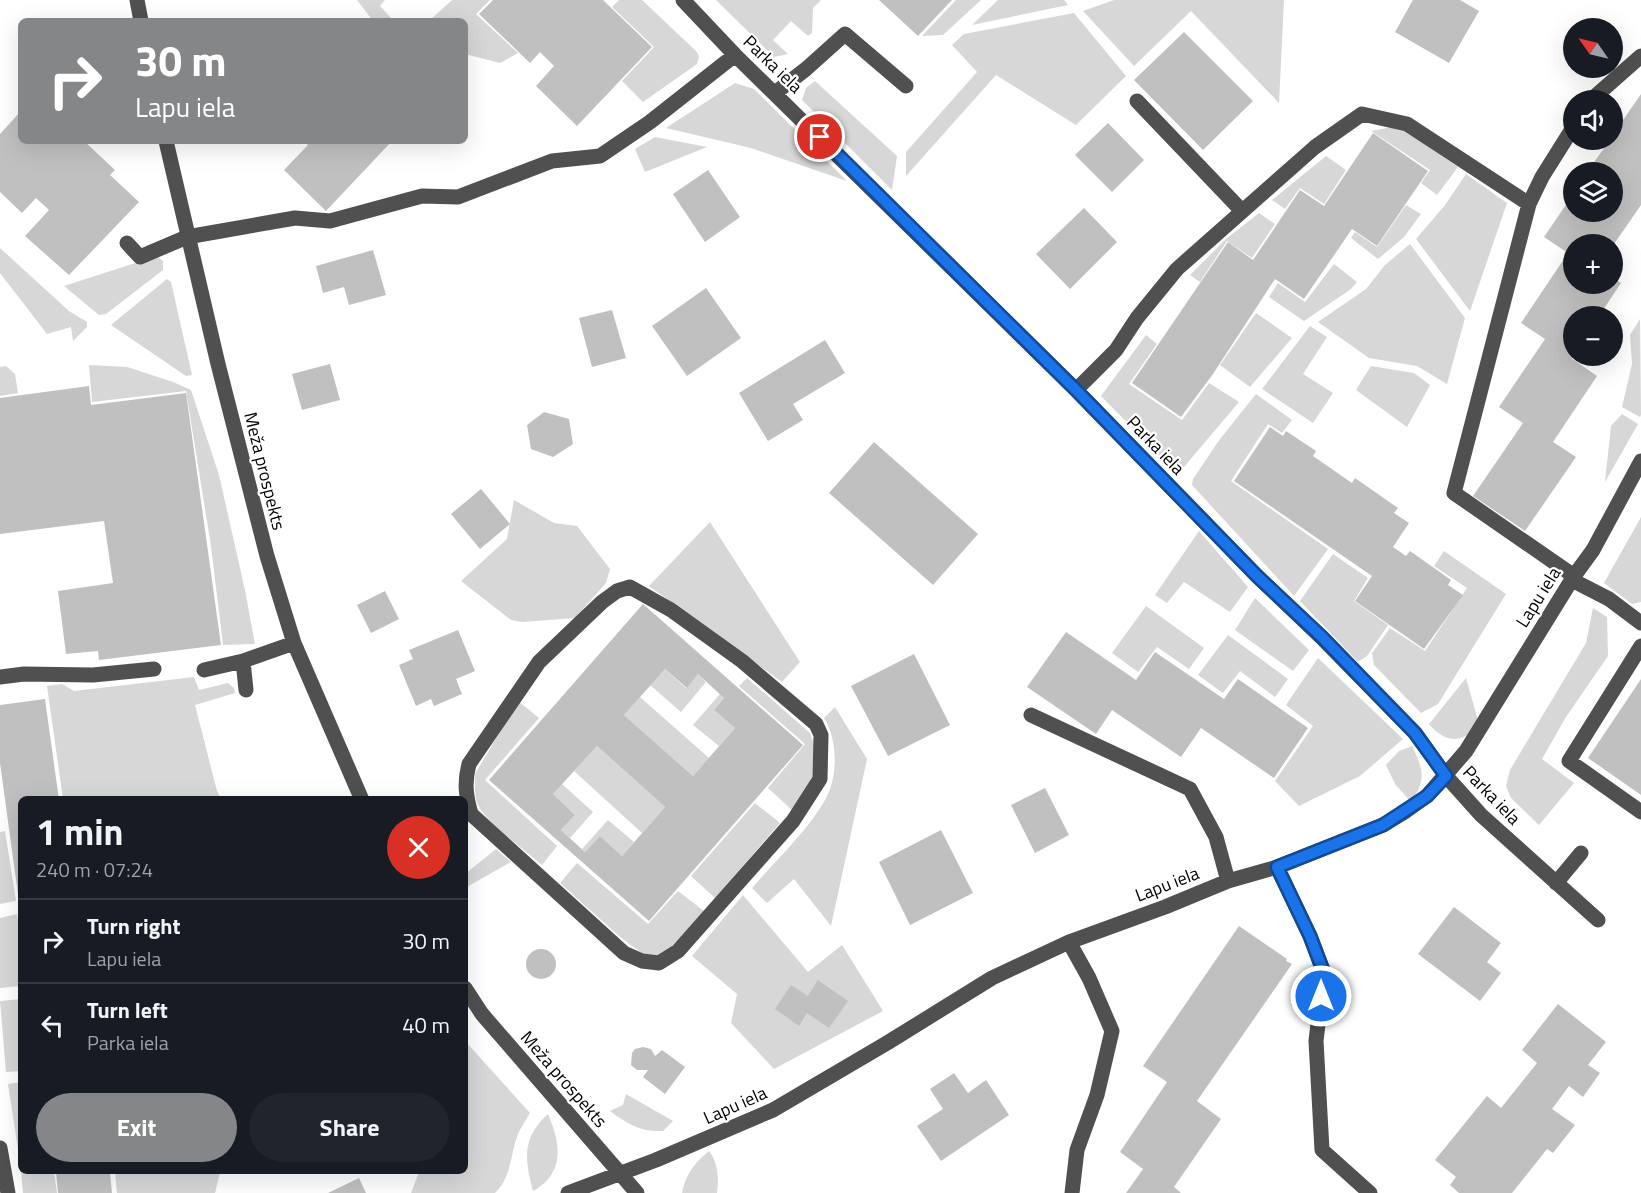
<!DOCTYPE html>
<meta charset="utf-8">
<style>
:root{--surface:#171b24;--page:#20242c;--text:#f1f3f6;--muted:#9ea1a6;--line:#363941;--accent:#858687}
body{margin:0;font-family:"Titillium Web",sans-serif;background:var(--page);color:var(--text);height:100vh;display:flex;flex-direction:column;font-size:22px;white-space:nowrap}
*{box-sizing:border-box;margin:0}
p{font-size:20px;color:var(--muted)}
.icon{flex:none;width:33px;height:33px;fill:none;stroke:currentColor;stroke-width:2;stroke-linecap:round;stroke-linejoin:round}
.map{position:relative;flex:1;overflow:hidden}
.details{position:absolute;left:18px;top:796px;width:450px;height:378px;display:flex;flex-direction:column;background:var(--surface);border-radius:9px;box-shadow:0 6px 24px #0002}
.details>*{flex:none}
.hud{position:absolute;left:18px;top:18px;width:450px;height:126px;border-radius:9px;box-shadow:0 6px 24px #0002;background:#858687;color:#fff;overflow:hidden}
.needle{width:39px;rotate:304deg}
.fabs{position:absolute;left:1563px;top:18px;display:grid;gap:12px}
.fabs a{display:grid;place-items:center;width:60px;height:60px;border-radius:50%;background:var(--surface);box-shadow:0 6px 24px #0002;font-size:30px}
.pin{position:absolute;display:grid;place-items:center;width:51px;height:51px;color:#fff;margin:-26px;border:3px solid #fff;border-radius:50%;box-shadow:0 2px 6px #0007}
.me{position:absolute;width:66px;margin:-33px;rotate:0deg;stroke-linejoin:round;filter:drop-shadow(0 0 4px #0008)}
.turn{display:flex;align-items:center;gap:21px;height:126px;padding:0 18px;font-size:27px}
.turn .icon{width:78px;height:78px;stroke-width:2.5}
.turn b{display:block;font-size:42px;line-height:51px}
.round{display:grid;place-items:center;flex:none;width:63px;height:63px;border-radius:32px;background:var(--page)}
.head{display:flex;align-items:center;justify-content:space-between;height:102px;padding:0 18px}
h1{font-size:36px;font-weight:700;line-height:45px}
.primary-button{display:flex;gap:12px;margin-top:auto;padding:12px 18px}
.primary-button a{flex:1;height:69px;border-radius:36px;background:var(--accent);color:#fff;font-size:24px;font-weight:700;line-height:69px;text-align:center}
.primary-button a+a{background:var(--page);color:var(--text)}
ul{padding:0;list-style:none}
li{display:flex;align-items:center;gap:18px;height:84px;padding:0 18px;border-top:2px solid var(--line)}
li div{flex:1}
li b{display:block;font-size:22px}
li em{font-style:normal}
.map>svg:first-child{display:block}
.green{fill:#d7d7d7}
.building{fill:#c0c0c0;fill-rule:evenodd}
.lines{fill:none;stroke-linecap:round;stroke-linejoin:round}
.minor{stroke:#505050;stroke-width:15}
.route-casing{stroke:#114b97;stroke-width:15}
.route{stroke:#1a73e8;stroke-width:10}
.labels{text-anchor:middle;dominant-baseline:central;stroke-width:4.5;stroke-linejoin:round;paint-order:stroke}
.street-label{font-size:18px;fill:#000;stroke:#fff}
</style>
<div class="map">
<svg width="1641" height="1193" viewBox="0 0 1641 1193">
<rect width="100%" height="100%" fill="#fff"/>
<!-- green -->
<path class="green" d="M357 0H385L380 6 394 21H373Z
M452 0H490L476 14 518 53 500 63 465 54V21H429Z
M619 0H642L697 52 699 57 697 64 643 102 622 81 654 47 612 7Z
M716 0H821L813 8 812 33 808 36 791 21 773 40 788 54 774 57Z
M956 0H981L943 35 922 36Z
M998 0H1064L1068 5 972 25Z
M1114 0H1284L1279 103 1191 11 1134 66 1083 11Z
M1074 13 1126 76 1076 125 996 75 906 176V152L977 72 952 45 964 34Z
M815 81 897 156 892 190 802 100 806 88Z
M735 83 754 89 847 181 751 148 666 128Z
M1398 126 1458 167 1437 195 1421 183 1430 170 1371 131Z
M655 137 707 147 645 172 635 149Z
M1326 156 1346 170 1324 204 1300 188 1285 209 1272 200Z
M1466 174 1507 203 1470 311 1416 239 1445 205Z
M1406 205 1421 214 1404 237 1378 259 1351 238 1355 232 1377 247Z
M1259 213 1275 224 1252 258 1227 241 1200 282 1190 275 1226 239Z
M1410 244 1465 318 1447 384 1417 366 1369 358 1318 322 1366 289 1385 265Z
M0 248 69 311 87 322V327L73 341 71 327 47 334 0 273Z
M157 256 163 261V270L106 314 99 315 64 286Z
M1334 264 1357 282 1351 289 1304 321 1269 297 1278 283 1305 302Z
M167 279 171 282 192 375 186 376 111 325Z
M1256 313 1292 338 1250 387 1220 365Z
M1640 319 1641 415 1640 417 1622 407 1632 364 1630 335Z
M1310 326 1327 337 1303 374 1333 393 1313 423 1262 389Z
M1146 335 1157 344 1129 384 1182 420 1209 383 1239 402 1178 474 1101 396Z
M89 365 127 367 173 382 191 390 219 475 245 590 255 644 223 645 211 546 186 391 92 402Z
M6 366 15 374 18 393 0 396V367Z
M1371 366 1414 373 1430 385 1407 427 1356 390Z
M1256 394 1292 420 1282 433 1268 424 1231 481 1328 549 1294 596 1192 485 1193 479 1220 439Z
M1622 414 1638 424 1605 482 1611 426Z
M514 500 554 523 577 526 610 569 606 583 575 618 522 622 511 620 461 581 507 539Z
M1641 517V602L1632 604 1604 583Z
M710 522 800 662 782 682 649 586Z
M1199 531 1248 587 1230 612 1184 582 1167 603 1155 595Z
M1444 551 1506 594 1438 704 1421 713 1374 665 1372 653 1390 628 1425 651 1467 588 1434 566Z
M1333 554 1368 578 1354 601 1388 625 1367 656 1358 662 1300 601Z
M1255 598 1309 650 1293 671 1235 630Z
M1146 606 1204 648 1189 669 1157 647 1138 672 1112 653Z
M1593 608 1607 617 1608 656 1566 717 1542 759 1574 783 1539 825 1511 798 1506 786 1510 770 1586 643Z
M1228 635 1288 679 1275 697 1240 671 1223 693 1198 675Z
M1318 658 1403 739 1360 776 1299 806 1275 781 1313 726 1286 705Z
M665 669 686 688 698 674 706 682 681 712 650 685Z
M194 677 199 690 228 683 234 688 235 693 195 705 217 791 221 799H63L47 686 62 684 74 691Z
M747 678 810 733 816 750 815 769 809 790 792 810 768 788 805 744 739 686Z
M1466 678 1479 724C1463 745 1445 743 1429 724Z
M720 694 724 698 714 710 735 728 719 746 693 725Z
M640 697 709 758 693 776 624 715Z
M518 701 539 718 485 780 557 846 542 865C526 851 483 821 477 802 474 793 475 783 475 774Z
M835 707 867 759 831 926 794 879 767 903 752 888C775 861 813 826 828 794 838 772 837 738 824 718Z
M597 746 665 807 642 833 574 771Z
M1412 746C1424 770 1426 780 1411 802L1395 784 1386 765 1399 751Z
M562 784 593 812 570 838 561 830 575 815 553 794Z
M755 803 780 823 715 898 691 876Z
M608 820 634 842 622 856 600 836 585 852 582 849Z
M5 831 16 901 0 904V832Z
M496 849 511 862 465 888V874Z
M577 863 648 924 678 891 704 911 671 947 659 956 643 954 620 937 560 883Z
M743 895 808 972 842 945 883 1011 774 1069 731 1023 737 994 692 956Z
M17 914 21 946V986L0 988V918Z
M21 999V1071L6 1072 0 1001Z
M465 1041 530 1113C526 1120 521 1127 518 1134 510 1154 512 1177 495 1193H411L419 1172H465Z
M21 1082V1156H19L8 1084Z
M626 1094 673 1121 663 1131C641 1132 627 1124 610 1111L623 1105Z
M548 1114C561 1144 565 1173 533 1191 525 1161 521 1138 548 1114Z
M709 1151C718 1162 719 1179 717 1193H682C686 1174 694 1163 709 1151Z
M21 1172H54L57 1193H23Z
M115 1172H220L215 1193H117Z"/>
<!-- building -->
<path class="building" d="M493 0H603L652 47 577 126 536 86 554 66 540 52 530 63 479 14Z
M879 0H952L918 36Z
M1413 0H1460L1479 11 1449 63 1395 32Z
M1184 32 1253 101 1203 150 1134 80Z
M1641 94V205L1612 247V244H1574V284H1612V277L1621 283 1599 316H1574V354L1571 358 1597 376 1553 442 1576 457 1525 531 1473 496 1523 423 1499 407 1545 339 1521 323 1568 253 1544 237 1574 193V212H1612V172H1587L1610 140H1612V136Z
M21 111V141H84L115 170 110 175 139 202 69 275 25 236 49 210 36 198 22 213 0 192V134Z
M1108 123 1144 160 1112 192 1075 155Z
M1373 133 1428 171 1377 246 1352 229 1304 299 1275 279 1213 374 1181 417 1132 383 1228 242 1253 260 1300 190 1324 206Z
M303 141H392L326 211 284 170 308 145Z
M708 170 740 217 705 242 673 194Z
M1084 208 1117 242 1070 289 1036 254Z
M373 250 386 295 349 305 344 287 323 293 316 266Z
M706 288 741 338 687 376 652 326Z
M612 310 626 358 592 367 579 318Z
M825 340 845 373 793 404 803 420 768 441 739 393Z
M330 364 340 400 302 410 292 374Z
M89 386 91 405 186 393 221 645 99 660 98 651 66 654 58 591 113 583 104 521 0 534V398Z
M544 412 569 419 573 444 553 457 531 449 527 425Z
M1270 427 1283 436 1286 431 1316 451 1313 456 1352 483 1355 478 1398 508 1394 513 1409 523 1393 547 1406 556 1410 551 1451 580 1448 585 1463 595 1424 649 1355 601 1372 576 1234 481Z
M874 442 978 534 933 585 829 493Z
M481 489 510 524 480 549 451 514Z
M385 591 399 619 371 633 357 605Z
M643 604 803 745 649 921 489 780ZM665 669 687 688 698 674 724 698 714 710 735 728 693 776 624 715ZM597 746 665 807 622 856 600 836 585 852 561 830 575 815 553 794Z
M458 630 475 671 456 679 462 694 434 706 431 699 416 706 399 665 413 659 409 650Z
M1066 632 1136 680 1155 652 1224 699 1238 679 1308 728 1274 778 1201 728 1181 757 1112 710 1096 734 1027 687Z
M914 654 950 725 888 756 851 686Z
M1641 679V795L1588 758Z
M45 699 59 800H21L20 909 0 763V705Z
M1045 788 1069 835 1035 853 1011 805Z
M941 830 973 893 910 925 879 862Z
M1454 907 1501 943 1487 962 1501 973 1480 1001 1418 954Z
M1239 926 1287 959 1286 961 1292 964 1197 1101 1221 1119 1174 1187 1181 1193H1126L1143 1169 1120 1152 1167 1082 1143 1066Z
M526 964a15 15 0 1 1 30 0a15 15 0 1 1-30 0Z
M818 980 848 1001 829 1028 807 1013 799 1026 775 1009 791 985 808 996Z
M1558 1004 1606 1042 1588 1065 1600 1073 1583 1097 1569 1086 1552 1109 1575 1125 1553 1153 1547 1149 1512 1193H1459L1450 1185 1456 1177 1435 1160 1487 1096 1501 1108 1537 1063 1522 1050Z
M643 1047 651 1049 655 1056 662 1050 685 1067 665 1094 643 1077 648 1070H637L631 1065 632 1053 635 1049Z
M954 1073 968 1093 986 1080 1009 1115 941 1161 917 1126 943 1109 930 1089Z
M56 1172H110L112 1193H58Z
M359 1178 366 1193H328Z"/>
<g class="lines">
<!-- minor -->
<path class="minor" d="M137 0 141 21
M683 0 735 55 1076 390 1257 576 1321 637 1415 733 1446 776 1481 815 1598 920
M775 93 806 69 845 34 906 86
M1591 100 1641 56
M1137 101 1242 211
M1574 126 1542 177 1529 204 1454 493 1574 576
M166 141 218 364 267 556 294 643 362 800
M127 243 140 257 187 237 295 218 330 221 422 196 458 197 552 161 600 156 650 122 735 55
M1076 390 1116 350 1137 318 1177 269 1315 147 1362 114 1407 124 1529 204
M1572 580 1609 599 1641 623
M630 587 671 610 742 661 816 724 821 735 820 779 793 821 678 951 659 963 642 961 624 953 471 814C466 796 464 783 469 764L539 662 602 602 617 591Z
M1641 646 1569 761 1641 812
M243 661 246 690
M204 670 243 661 294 643
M0 677 24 674 93 675 154 669
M1031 715 1190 789 1216 837 1228 881
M1277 867 1310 936 1324 973 1316 1041 1322 1150 1370 1193
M1556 883 1581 853
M1069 942 1089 978 1112 1031 1097 1095 1077 1150 1072 1193
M465 988 482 1014 637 1193
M0 1148 8 1193
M568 1193 656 1160 773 1110 887 1043 992 978 1069 942 1165 907 1228 881 1277 867 1383 825 1406 811 1427 796 1466 751 1574 576 1593 550 1641 461"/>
</g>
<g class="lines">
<defs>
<path id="route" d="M820 137 1076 390 1257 576 1322 637 1415 733 1446 776 1427 796 1383 825 1277 867 1310 936 1324 973 1321 996"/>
</defs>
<!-- route casing -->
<use href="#route" class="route-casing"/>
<!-- route -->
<use href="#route" class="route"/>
</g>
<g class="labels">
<!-- street labels -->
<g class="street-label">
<text transform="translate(773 64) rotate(44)">Parka iela</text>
<text transform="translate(1156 445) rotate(46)">Parka iela</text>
<text transform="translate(265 471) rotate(76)">Meža prospekts</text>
<text transform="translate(1538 597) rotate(-58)">Lapu iela</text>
<text transform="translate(1492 795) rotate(46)">Parka iela</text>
<text transform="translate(1167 884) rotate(-21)">Lapu iela</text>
<text transform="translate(564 1079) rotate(49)">Meža prospekts</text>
<text transform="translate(735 1105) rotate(-24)">Lapu iela</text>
</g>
</g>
</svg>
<div class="fabs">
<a><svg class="needle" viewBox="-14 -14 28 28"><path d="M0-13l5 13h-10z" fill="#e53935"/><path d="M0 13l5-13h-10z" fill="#9ea1a6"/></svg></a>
<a><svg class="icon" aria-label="sound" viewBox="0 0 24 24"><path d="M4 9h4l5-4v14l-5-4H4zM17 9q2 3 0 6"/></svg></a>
<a><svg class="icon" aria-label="layers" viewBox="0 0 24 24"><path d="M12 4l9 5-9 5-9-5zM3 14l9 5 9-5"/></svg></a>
<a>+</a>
<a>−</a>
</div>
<div class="pin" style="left:820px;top:137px;background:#d93025"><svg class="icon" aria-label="arrive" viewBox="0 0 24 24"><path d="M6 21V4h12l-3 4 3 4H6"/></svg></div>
<svg class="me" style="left:1321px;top:996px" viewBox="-20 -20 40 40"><circle r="17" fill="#1a73e8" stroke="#fff" stroke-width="3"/><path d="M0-11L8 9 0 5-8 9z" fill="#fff"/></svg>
<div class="hud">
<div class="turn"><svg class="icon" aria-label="right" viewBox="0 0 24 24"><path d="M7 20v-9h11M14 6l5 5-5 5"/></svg><div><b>30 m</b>Lapu iela</div></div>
</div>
<section class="details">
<div class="head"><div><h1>1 min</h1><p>240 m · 07:24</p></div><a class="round" style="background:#d93025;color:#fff"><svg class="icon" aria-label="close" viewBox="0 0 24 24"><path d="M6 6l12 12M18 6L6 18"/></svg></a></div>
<ul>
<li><svg class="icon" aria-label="right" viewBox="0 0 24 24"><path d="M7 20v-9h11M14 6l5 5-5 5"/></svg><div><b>Turn right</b><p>Lapu iela</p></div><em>30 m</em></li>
<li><svg class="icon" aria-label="left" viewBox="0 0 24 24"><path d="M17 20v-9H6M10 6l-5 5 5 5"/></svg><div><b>Turn left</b><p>Parka iela</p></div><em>40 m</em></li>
</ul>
<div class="primary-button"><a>Exit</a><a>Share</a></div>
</section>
</div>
